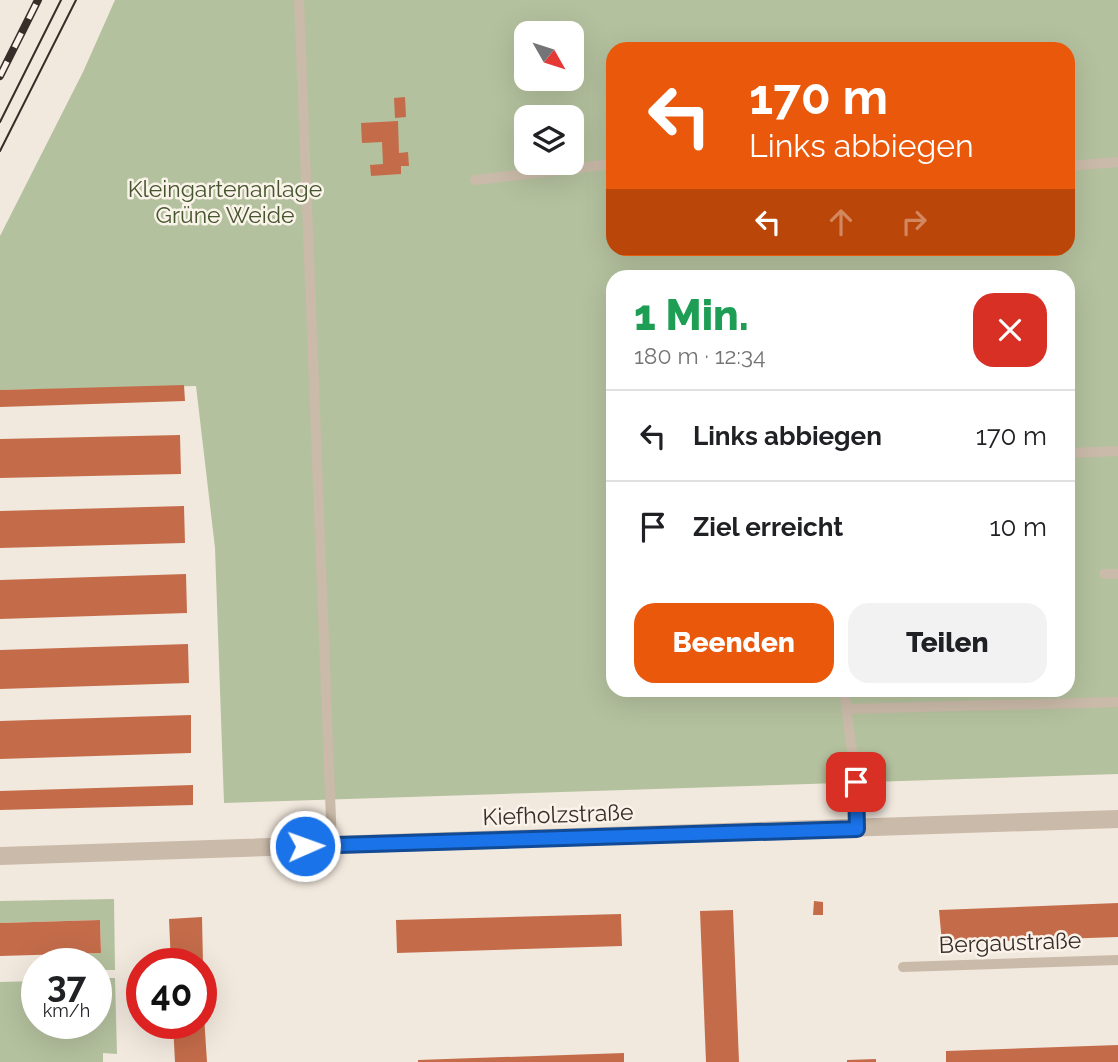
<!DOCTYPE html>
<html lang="de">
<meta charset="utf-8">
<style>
:root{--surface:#fff;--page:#f2f2f2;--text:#202124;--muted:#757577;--line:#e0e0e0;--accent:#ea580c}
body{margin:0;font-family:Raleway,sans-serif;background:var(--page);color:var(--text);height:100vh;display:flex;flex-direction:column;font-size:26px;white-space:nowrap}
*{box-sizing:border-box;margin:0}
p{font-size:23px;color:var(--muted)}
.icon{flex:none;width:38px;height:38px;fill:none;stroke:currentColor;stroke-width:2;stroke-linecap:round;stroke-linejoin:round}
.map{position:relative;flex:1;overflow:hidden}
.panel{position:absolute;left:606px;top:270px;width:469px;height:427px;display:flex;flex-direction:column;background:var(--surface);border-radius:21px;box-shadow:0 7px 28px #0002}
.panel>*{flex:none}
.top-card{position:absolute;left:606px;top:42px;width:469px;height:214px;border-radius:21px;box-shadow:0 7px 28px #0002;background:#ea580c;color:#fff;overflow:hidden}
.needle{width:46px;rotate:129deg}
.buttons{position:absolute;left:514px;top:21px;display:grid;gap:14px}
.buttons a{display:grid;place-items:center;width:70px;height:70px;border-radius:14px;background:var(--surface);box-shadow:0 7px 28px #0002;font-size:35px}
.speed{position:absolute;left:21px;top:948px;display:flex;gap:14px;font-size:35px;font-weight:700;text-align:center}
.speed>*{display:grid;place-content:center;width:91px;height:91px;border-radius:50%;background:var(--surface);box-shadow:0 7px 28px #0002;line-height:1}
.speed small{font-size:18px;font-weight:400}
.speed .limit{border:10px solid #d22;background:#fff;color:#111}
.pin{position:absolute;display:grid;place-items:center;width:60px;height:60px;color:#fff;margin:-30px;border-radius:14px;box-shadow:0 4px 10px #0006}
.me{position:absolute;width:77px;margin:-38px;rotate:88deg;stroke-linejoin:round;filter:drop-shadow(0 0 5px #0008)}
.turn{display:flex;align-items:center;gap:24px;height:147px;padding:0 28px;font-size:32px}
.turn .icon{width:91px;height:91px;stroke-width:2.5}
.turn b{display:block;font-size:49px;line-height:60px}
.lanes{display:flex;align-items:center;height:66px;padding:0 28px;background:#0003;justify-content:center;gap:35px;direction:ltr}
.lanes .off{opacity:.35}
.round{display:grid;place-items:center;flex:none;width:74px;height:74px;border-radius:21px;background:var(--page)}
.summary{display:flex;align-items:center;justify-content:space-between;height:119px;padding:0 28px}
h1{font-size:42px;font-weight:800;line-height:52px;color:#1e9e55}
.button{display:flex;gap:14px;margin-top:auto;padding:14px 28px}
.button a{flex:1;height:80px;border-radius:21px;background:var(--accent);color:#fff;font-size:28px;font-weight:800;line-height:80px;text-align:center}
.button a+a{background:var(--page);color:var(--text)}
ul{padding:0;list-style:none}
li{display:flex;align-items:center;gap:21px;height:91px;padding:0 28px;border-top:2px solid var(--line)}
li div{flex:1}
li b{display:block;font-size:26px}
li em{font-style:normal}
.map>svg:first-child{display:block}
.green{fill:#b4c19e;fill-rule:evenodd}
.building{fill:#c46c4a}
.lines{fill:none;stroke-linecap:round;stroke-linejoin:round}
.service{stroke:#cabaa9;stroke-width:10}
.tertiary{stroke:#cabaa9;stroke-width:18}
.tram{stroke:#372e29;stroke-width:2}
.rail-casing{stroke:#372e29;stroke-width:8}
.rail{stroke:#faf3ea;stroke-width:5;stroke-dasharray:16;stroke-linecap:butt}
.route-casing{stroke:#114b97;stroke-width:18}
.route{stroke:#1a73e8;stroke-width:12}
.labels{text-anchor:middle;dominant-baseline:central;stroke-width:5;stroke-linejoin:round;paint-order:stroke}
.park-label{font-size:23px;fill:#45552d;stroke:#faf3ea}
.street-label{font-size:23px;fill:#372e29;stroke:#faf3ea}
</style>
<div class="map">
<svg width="1118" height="1062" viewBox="0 0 1118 1062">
<rect width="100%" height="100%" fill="#f2e9de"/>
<!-- green -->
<path class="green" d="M115 0H1118V774L224 803 215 548 196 386 0 390V236L83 72ZM527 33H572V79H527ZM612 49H1068V248H612ZM527 117H572V163H527ZM612 276H1068V690H612Z
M114 899 115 970H96V964H77V954L101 953 100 920 0 923V901Z
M96 978H115L117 1054 103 1053V1062H0V982L37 981V1024H96Z"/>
<!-- building -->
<path class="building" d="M405 97 406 117 395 118 394 98Z
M398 121 399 153 408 152 409 166H401V174L371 176 370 165 383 164 382 142 362 143 361 123Z
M184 385 185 401 0 407V390Z
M180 435 181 474 0 478V439Z
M184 506 185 543 0 548V511Z
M186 574 187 613 0 619V580Z
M188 644 189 683 0 689V650Z
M191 715V753L0 759V721Z
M193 785V805L0 810V791Z
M814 901 823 902V915H813Z
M1118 903V937L942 943 939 910Z
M733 910 739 1062H706L700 911Z
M621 914 622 946 397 953 396 920Z
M202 917 203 964H171L169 919Z
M100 920 101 953 0 956V923Z
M201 969 207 1062H175L173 1024H201Z
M96 993H102L103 1013H96Z
M1118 1045V1062H946V1051Z
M624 1053V1062H418V1060Z
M876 1059V1062H847V1060Z"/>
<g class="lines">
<!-- service -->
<path class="service" d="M299 0 332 845
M1068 166 1118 162
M475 180 612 164
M1068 453 1118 451
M1104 574H1118
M844 690 856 782 857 829
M846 709 1118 702
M903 967 1118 960"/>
<!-- tertiary -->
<path class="tertiary" d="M0 856 1118 819"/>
<!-- tram -->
<path class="tram" d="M0 122 61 0
M0 151 76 0"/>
<defs>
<path id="rail" d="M0 76 38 0"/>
</defs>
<!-- rail casing -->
<use href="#rail" class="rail-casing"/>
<!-- rail -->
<use href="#rail" class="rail"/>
</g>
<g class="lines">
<defs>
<path id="route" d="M305 846 857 829 856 782"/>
</defs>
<!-- route casing -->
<use href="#route" class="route-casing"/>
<!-- route -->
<use href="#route" class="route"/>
</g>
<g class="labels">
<!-- park labels -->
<g class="park-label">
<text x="225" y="188">Kleingartenanlage<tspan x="225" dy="26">Grüne Weide</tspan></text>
</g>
<!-- street labels -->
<g class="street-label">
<text transform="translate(558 814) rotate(-2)">Kiefholzstraße</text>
<text transform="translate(1010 942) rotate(-2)">Bergaustraße</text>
</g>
</g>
</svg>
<div class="buttons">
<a><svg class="needle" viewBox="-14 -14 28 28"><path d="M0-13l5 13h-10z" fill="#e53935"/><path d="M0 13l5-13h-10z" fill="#757577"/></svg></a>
<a><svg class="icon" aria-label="layers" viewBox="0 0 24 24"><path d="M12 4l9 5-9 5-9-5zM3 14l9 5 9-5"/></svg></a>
</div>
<div class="speed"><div>37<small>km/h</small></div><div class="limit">40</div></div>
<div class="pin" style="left:856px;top:782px;background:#d93025"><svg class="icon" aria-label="arrive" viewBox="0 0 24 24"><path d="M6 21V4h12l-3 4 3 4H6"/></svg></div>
<svg class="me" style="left:305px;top:846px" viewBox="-20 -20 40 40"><circle r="17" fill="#1a73e8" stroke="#fff" stroke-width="3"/><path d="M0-11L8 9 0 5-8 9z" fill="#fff"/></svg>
<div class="top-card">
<div class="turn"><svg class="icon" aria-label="left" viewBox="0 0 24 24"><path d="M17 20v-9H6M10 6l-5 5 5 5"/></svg><div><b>170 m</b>Links abbiegen</div></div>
<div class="lanes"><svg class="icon" aria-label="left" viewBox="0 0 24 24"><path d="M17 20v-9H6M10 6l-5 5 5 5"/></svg><svg class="icon off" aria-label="ahead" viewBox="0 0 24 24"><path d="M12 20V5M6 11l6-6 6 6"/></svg><svg class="icon off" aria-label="right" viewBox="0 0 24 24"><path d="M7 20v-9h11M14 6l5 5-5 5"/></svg></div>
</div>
<section class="panel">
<div class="summary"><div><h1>1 Min.</h1><p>180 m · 12:34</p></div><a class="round" style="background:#d93025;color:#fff"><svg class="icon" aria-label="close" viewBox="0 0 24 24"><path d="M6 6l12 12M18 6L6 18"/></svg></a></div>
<ul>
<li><svg class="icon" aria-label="left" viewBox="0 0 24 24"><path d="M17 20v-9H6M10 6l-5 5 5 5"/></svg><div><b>Links abbiegen</b></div><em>170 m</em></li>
<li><svg class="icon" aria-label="arrive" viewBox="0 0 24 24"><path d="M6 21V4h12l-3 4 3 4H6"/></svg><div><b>Ziel erreicht</b></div><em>10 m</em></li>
</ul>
<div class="button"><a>Beenden</a><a>Teilen</a></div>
</section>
</div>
